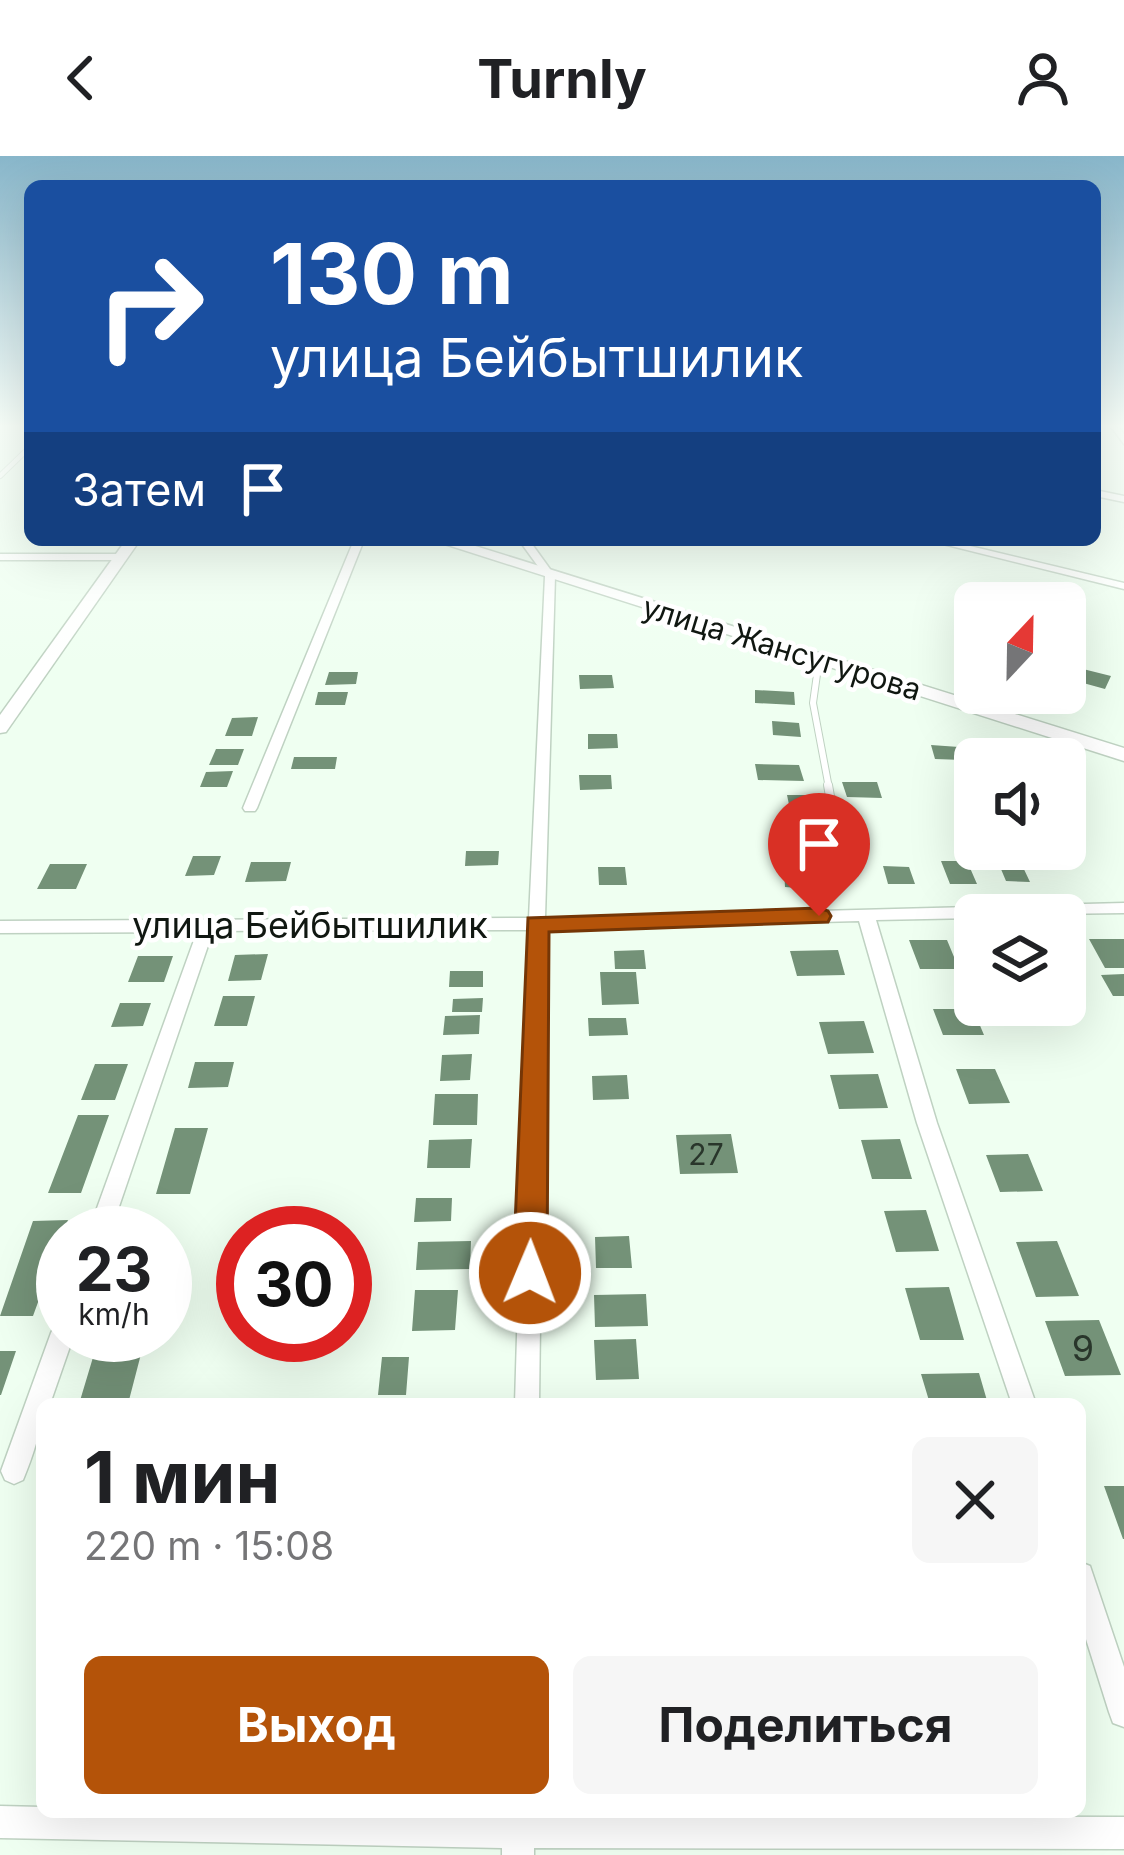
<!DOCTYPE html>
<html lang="ru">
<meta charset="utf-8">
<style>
:root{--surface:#fff;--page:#f6f6f6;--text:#202124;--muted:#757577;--accent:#b45309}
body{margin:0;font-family:Inter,sans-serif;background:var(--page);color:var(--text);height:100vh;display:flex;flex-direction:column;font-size:45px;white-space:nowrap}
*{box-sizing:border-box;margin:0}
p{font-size:39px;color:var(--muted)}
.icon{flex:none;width:66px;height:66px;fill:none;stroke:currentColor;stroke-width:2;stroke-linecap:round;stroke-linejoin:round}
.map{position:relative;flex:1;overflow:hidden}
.drawer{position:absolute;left:36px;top:1242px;width:1050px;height:420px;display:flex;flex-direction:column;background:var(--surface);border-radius:18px;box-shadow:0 12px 48px #0002}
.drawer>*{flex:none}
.top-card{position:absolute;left:24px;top:24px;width:1077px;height:366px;border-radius:18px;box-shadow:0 12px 48px #0002;background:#1a4fa0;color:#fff;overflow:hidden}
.needle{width:78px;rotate:22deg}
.buttons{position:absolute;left:954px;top:426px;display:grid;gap:24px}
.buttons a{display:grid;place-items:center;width:132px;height:132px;border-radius:18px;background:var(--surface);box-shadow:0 12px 48px #0002;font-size:60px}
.speed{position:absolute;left:36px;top:1050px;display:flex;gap:24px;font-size:60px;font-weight:700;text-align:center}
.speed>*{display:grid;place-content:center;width:156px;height:156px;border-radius:50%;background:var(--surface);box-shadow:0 12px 48px #0002;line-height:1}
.speed small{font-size:30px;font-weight:400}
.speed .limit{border:18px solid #d22;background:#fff;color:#111}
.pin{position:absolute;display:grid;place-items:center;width:102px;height:102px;color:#fff;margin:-123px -51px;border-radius:50% 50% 50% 0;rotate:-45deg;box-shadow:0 0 12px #0007}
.pin .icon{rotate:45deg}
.me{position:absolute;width:132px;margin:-66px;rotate:1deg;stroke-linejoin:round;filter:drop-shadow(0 0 9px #0008)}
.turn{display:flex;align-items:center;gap:42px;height:252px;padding:0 48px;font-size:54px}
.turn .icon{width:156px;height:156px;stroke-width:2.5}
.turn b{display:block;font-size:84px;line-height:102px}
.then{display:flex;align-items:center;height:114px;padding:0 48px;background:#0003;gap:24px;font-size:45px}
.round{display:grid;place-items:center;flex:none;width:126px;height:126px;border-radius:18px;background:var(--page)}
.overview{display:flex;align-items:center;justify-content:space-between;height:204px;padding:0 48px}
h1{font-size:72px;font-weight:700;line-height:90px}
.button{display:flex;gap:24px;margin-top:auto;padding:24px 48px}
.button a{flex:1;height:138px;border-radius:18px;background:var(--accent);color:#fff;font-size:48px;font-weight:700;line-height:138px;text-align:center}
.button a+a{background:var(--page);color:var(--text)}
header{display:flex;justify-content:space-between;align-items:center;height:156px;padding:0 48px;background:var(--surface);font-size:54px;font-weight:700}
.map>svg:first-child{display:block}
.building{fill:#749278}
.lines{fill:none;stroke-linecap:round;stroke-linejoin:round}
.service-far2-casing{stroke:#bfd2c2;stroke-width:6}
.service-far1-casing{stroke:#bfd2c2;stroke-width:8}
.service-casing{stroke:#bfd2c2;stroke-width:10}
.minor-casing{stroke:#bfd2c2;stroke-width:3}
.tertiary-casing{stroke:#bfd2c2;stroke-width:3}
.secondary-casing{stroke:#bfd2c2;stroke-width:3}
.service-far2{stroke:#fff;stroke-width:4.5}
.service-far1{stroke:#fff;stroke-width:6}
.service{stroke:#fff;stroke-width:8}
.minor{fill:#fff;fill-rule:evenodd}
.tertiary{fill:#fff;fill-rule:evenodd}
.secondary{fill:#fff;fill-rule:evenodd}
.route{fill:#b45309;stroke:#753606;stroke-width:3}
.labels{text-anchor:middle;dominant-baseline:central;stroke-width:9;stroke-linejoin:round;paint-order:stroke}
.far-street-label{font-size:30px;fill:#101711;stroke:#fff}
.number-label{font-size:30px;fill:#29362b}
.street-label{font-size:36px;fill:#101711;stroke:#fff}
.near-number-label{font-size:36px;fill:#29362b}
</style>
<header><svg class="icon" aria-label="back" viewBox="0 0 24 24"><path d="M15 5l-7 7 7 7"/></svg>Turnly<svg class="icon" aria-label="person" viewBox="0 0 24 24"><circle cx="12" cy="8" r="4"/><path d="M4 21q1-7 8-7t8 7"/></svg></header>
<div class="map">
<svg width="1124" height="1699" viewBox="0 0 1124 1699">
<rect width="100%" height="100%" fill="#effff1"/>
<!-- building -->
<path class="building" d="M1083 513 1111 520 1105 533 1076 525Z
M329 516H358L356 528 325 529Z
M579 519H612L614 532 580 533Z
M755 534 794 536 795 549 755 547Z
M318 536H348L345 549H315Z
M258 561 252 580H225L232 562Z
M772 565 799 567 801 581 773 579Z
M588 578H617L618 592 588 593Z
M931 589 959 591 963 604 935 603Z
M216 593H244L238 609H209Z
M294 601H337L335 613H291Z
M755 608 799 609 804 625 758 624Z
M233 615 227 631H200L206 616Z
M579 619H611L612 633 580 634Z
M842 626H877L882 642 847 641Z
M787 639H816L820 658H791Z
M466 695H499L498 709 465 710Z
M193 700H221L214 719 185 720Z
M941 705H967L977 728H950Z
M251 706H291L286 725 245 726Z
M998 706 1021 707 1030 726 1006 725Z
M50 708H87L76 733H37Z
M883 710 909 711 915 728H888Z
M598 711H625L627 729H599Z
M784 712 820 714 822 734 785 731Z
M1089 783H1124V812H1105Z
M909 784H947L959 813H920Z
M644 794 646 813H615L614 795Z
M838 794 845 819 797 820 790 795Z
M268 798 261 824 228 825 235 799Z
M138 800H173L164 826H128Z
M450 815H483V831H449Z
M600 816H636L639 848 602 849Z
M1124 818V840H1113L1101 819Z
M223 840H255L247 870H214Z
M483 842 482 856H452L453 843Z
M120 847H151L143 870 111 871Z
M933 853H973L984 879H943Z
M480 859 479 878 443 879 445 860Z
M588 862H626L628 879 589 880Z
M864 865 874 897 828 898 819 866Z
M472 898 470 924 440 925 442 899Z
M195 906H234L228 931 188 932Z
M95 908H128L115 944H81Z
M956 913H995L1010 947 969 948Z
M878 918 888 952 839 953 830 919Z
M627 919 629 943 593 944 592 920Z
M435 938H478L477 969H433Z
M78 959H109L81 1037H48Z
M175 972H208L190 1038H156Z
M731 978 738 1017 680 1018 676 979Z
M472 983 470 1012H427L429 984Z
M900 983 912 1023H872L861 984Z
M1028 998 1043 1035 1000 1036 986 999Z
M416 1042H452L451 1065 414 1066Z
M926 1054 939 1095 896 1096 884 1055Z
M68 1064 33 1160H0L33 1065Z
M629 1080 632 1112H596L595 1081Z
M471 1085 470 1113 416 1114 418 1086Z
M1057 1085 1079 1140 1036 1141 1016 1086Z
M949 1131 964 1184H920L905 1132Z
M415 1134H458L455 1174 412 1175Z
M646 1138 648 1170 595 1171 594 1139Z
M1099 1164 1121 1219 1065 1220 1045 1165Z
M636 1183 639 1223 596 1224 594 1184Z
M0 1195H16L1 1239H0Z
M94 1198H141L128 1248H79Z
M382 1201H409L406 1239H378Z
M979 1217 988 1248H930L921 1218Z
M1104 1330H1124V1383H1123Z"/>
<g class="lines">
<defs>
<path id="service-far2" d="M0 320 30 291"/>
<path id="service-far1" d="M819 504 813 547 829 632"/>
<path id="service" d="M828 629 831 646"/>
<path id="minor" d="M1112 272H1120L1124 278V288Z
M1095 334 1124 340V346L1095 340Z
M354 384H364L257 652 255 655H245L243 652Z
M519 384H529L555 420 545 762 1124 747V757L975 759V762L876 764 937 967 1036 1248H1012L917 967 859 765 545 773 539 1248H515L529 774 213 775 110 1077H88L197 776 0 777V765L529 762 545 420Z
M927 384H945L1124 427V433Z
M0 398H122L127 401 122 404H0Z
M63 1166V1179H74L50 1248H42C42 1275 33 1299 23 1324L14 1328 5 1324 1 1315 51 1177 55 1169Z
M1080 1406 1090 1410 1124 1511V1571L1113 1567 1109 1556 1080 1464Z
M0 1650 42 1651V1656L503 1660V1656H535V1660L1124 1661V1693L534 1692V1699H502V1692L0 1682Z"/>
<path id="tertiary" d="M126 384H140L6 576 0 577V559Z"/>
<path id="secondary" d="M432 384H456L1124 592V605Z"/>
</defs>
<!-- service-far2 casing -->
<use href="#service-far2" class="service-far2-casing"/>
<!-- service-far1 casing -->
<use href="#service-far1" class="service-far1-casing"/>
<!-- service casing -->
<use href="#service" class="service-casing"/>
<!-- minor casing -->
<use href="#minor" class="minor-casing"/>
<!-- tertiary casing -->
<use href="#tertiary" class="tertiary-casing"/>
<!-- secondary casing -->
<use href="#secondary" class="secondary-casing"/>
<!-- service-far2 -->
<use href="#service-far2" class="service-far2"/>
<!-- service-far1 -->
<use href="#service-far1" class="service-far1"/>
<!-- service -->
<use href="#service" class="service"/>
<!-- minor -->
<use href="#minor" class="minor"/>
<!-- tertiary -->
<use href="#tertiary" class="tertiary"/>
<!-- secondary -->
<use href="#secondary" class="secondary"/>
</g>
<!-- sky -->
<linearGradient id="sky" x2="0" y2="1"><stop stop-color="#88b6ca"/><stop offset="0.53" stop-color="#f8fff9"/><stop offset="1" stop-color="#f8fff9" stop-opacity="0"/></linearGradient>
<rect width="1124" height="510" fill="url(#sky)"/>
<!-- route -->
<path class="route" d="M819 752 828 755 831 760 828 766 549 776 547 1117 542 1128 530 1132 518 1128 513 1117 528 762Z"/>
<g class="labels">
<!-- far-street labels -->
<g class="far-street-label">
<text transform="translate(782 492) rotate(17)">улица Жансугурова</text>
</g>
<!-- number labels -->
<g class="number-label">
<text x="706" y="998">27</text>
</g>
<!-- street labels -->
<g class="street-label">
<text x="310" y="769">улица Бейбытшилик</text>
</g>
<!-- near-number labels -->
<g class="near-number-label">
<text x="1083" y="1192">9</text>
</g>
</g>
</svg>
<div class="buttons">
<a><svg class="needle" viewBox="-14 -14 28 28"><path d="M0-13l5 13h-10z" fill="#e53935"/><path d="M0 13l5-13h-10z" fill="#757577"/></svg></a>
<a><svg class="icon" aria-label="sound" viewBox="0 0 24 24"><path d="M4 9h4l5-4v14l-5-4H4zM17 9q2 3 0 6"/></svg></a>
<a><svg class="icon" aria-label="layers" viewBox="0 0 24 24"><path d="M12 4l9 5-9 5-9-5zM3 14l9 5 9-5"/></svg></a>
</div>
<div class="speed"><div>23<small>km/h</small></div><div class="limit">30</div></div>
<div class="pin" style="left:819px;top:760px;background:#d93025"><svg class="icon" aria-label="arrive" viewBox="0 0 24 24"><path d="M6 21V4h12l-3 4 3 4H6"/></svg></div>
<svg class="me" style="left:530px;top:1117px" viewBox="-20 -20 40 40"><circle r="17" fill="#b45309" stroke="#fff" stroke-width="3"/><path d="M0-11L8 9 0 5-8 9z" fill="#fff"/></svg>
<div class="top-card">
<div class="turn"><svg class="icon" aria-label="right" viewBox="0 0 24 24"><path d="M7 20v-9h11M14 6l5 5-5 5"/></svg><div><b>130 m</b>улица Бейбытшилик</div></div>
<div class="then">Затем<svg class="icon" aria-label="arrive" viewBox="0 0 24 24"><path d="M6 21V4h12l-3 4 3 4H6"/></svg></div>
</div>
<section class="drawer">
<div class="overview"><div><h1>1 мин</h1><p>220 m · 15:08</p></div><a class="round"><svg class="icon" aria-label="close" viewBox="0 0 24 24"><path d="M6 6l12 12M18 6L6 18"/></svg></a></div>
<div class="button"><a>Выход</a><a>Поделиться</a></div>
</section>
</div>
